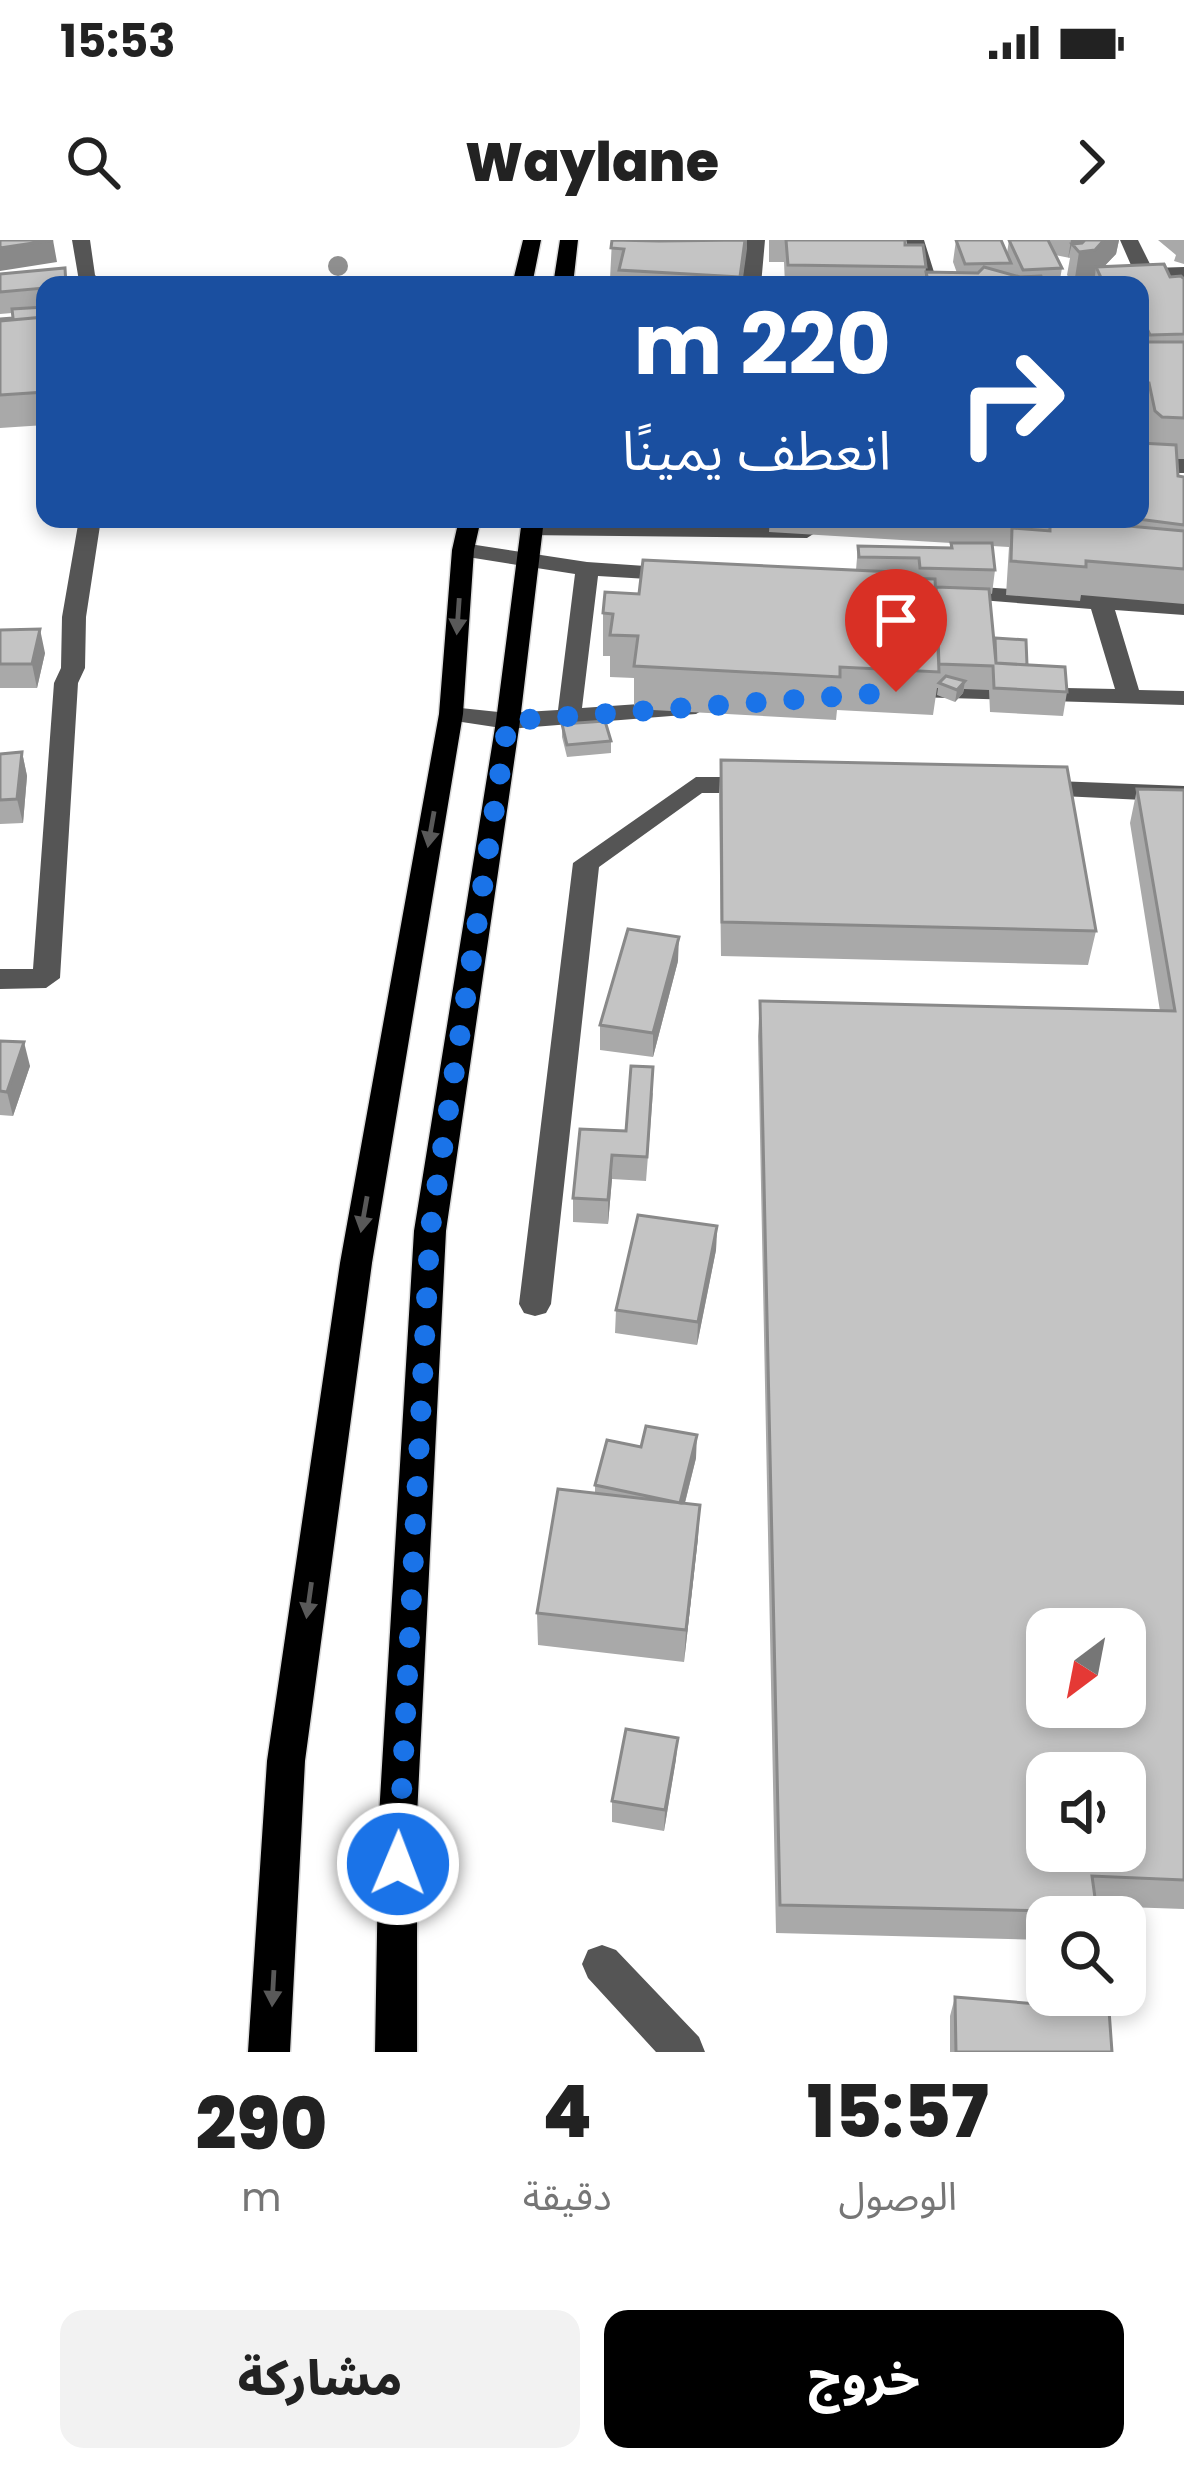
<!DOCTYPE html>
<html lang="ar">
<meta charset="utf-8">
<style>
:root{--surface:#fff;--page:#f2f2f2;--text:#222;--muted:#767676;--accent:#000}
body{margin:0;font-family:Poppins,"Noto Sans Arabic",sans-serif;background:var(--page);color:var(--text);direction:rtl;height:100vh;display:flex;flex-direction:column;font-size:45px;white-space:nowrap}
*{box-sizing:border-box;margin:0}
p{font-size:39px;color:var(--muted)}
.icon{flex:none;width:66px;height:66px;fill:none;stroke:currentColor;stroke-width:2;stroke-linecap:round;stroke-linejoin:round}
.map{position:relative;height:1812px;overflow:hidden;direction:ltr}
.sheet{display:flex;flex-direction:column;background:var(--surface);flex:1}
.sheet>*{flex:none}
.guide{position:absolute;left:36px;top:36px;width:1113px;height:252px;border-radius:24px;box-shadow:0 6px 18px #0003;direction:rtl;background:#1a4fa0;color:#fff;overflow:hidden}
.needle{width:78px;rotate:212deg}
.buttons{position:absolute;left:1026px;top:1368px;display:grid;gap:24px}
.buttons a{display:grid;place-items:center;width:120px;height:120px;border-radius:24px;background:var(--surface);box-shadow:0 6px 18px #0003;font-size:60px}
.pin{position:absolute;display:grid;place-items:center;width:102px;height:102px;color:#fff;margin:-123px -51px;border-radius:50% 50% 50% 0;rotate:-45deg;box-shadow:0 0 12px #0007}
.pin .icon{rotate:45deg}
.me{position:absolute;width:132px;margin:-66px;rotate:1deg;stroke-linejoin:round;filter:drop-shadow(0 0 9px #0008)}
.turn{display:flex;align-items:center;gap:42px;height:252px;padding:0 60px;font-size:54px}
.turn .icon{width:156px;height:156px;stroke-width:2.5}
.turn b{display:block;font-size:84px;line-height:102px}
.eta{display:flex;justify-content:space-evenly;align-items:center;height:204px;text-align:center}
.eta b{font-size:72px;font-weight:800;line-height:84px}
.button{display:flex;gap:24px;margin-top:auto;padding:24px 60px}
.button a{flex:1;height:138px;border-radius:24px;background:var(--accent);color:#fff;font-size:48px;font-weight:800;line-height:138px;text-align:center}
.button a+a{background:var(--page);color:var(--text)}
.status{display:flex;justify-content:space-between;align-items:center;height:84px;padding:0 60px;background:var(--surface);direction:ltr}
.status svg{height:33px;fill:currentColor}
header{display:flex;justify-content:space-between;align-items:center;height:156px;padding:0 60px;background:var(--surface);font-size:54px;font-weight:800}
.map>svg:first-child{display:block}
.lines{fill:none;stroke-linecap:round;stroke-linejoin:round}
.major-casing{stroke:#dbdbdb;stroke-width:3}
.minor{fill:#555;fill-rule:evenodd}
.major{fill:#000;fill-rule:evenodd}
.tree{fill:#8f8f8f}
.wall{fill:#a9a9a9}
.shaded-wall{fill:#898989}
.building{fill:#c4c4c4;stroke:#898989;stroke-width:3;fill-rule:evenodd}
.oneway{fill:#595959}
.route{stroke:#1a73e8;stroke-width:21;stroke-dasharray:0 37.8}
</style>
<div class="status"><b>15:53</b><svg viewBox="0 0 49 12"><path d="M0 12V9h3v3zM5 12V6h3v6zM10 12V3h3v9zM15 12V0h3v12zM26 1h20v11H26zM47 4h2v5h-2z"/></svg></div>
<header><svg class="icon" aria-label="forward" viewBox="0 0 24 24"><path d="M9 5l7 7-7 7"/></svg>Waylane<svg class="icon" aria-label="search" viewBox="0 0 24 24"><circle cx="10" cy="10" r="6"/><path d="M15 15l6 6"/></svg></header>
<div class="map">
<svg width="1184" height="1812" viewBox="0 0 1184 1812">
<rect width="100%" height="100%" fill="#fff"/>
<g class="lines">
<defs>
<path id="major" d="M523 0H541L532 45H512Z
M560 0H578L573 45H553Z
M459 279H481L474 310 463 474 372 1023 305 1521 290 1812H248L267 1521 340 1023 439 474 452 310Z
M522 279H544L520 481 446 991 417 1576V1812H375L379 1576 414 991 496 481Z"/>
</defs>
<!-- major casing -->
<use href="#major" class="major-casing"/>
<!-- minor -->
<path class="minor" d="M72 0H90L95 35 104 45 79 41Z
M747 0H765L761 45H741Z
M906 0H924L938 45H918Z
M1120 0H1138L1152 28 1184 27V39H1163L1184 58V74L1143 42 1109 45 1134 32Z
M1140 219H1184V233H1140Z
M79 279H101L86 377 85 428 78 443 60 738 46 748 0 749V729H33L54 443 61 428 62 377Z
M531 283 807 284 818 291 807 298 523 295V285Z
M463 303 587 322 689 329V339L681 341 598 336 582 468 696 460 708 467 696 474 508 489 442 479 439 474 451 467 508 473 558 470 575 334 455 315V305Z
M951 345 1184 361V375L1115 370 1139 450 1184 451V465L914 457V447L923 445 1115 449 1091 369 943 357V347Z
M696 537H760L773 545 760 553H702L599 627 551 1064 546 1073 535 1076 524 1073 519 1064 573 623Z
M1030 540 1184 546V562L1021 554 1017 548 1021 542Z
M602 1705 616 1710 699 1797 705 1812H656L588 1738 582 1724 588 1710Z"/>
<!-- major -->
<use href="#major" class="major"/>
</g>
<!-- trees -->
<circle class="tree" cx="338" cy="26" r="10"/>
<!-- wall -->
<path class="wall" d="M612 0H747L742 42 619 41V40L610 39Z
M769 0H905V5L926 27 924 45H785L784 22H769Z
M956 0 1007 13 1009 0H1119L1116 14 1104 26 1184 39V219H1177L1178 236 1184 237V364L1081 355 1080 361 1006 355 1009 307 992 306 995 330 992 354 989 353 994 403 1067 452 1063 476 990 472 989 450 964 449 963 453 955 462 937 455 938 448H937L933 475 837 470 836 480 634 469V438L610 437V416H603V373L639 354 856 330 858 306 950 308 951 303 769 292 770 279H1095L1094 285H1107L1106 279H1140L1145 203 1140 184V45H1093L1095 36 1090 41 1074 44 1067 35 1070 18 1055 15 1062 28 1059 45H924L926 32 957 33 953 22Z
M1158 0H1184V24L1174 21 1176 15Z
M65 28 68 45H45V185L0 188V79L13 78 12 73 0 74V34Z
M0 390 45 413 37 448H0Z
M562 484 611 501V513L567 517 562 497Z
M22 512 27 536 23 583 0 584V514Z
M721 520 1096 691 1088 725 721 716 719 555Z
M1137 549 1184 550V1669L1096 1666 1095 1677H1047V1700L776 1693 758 796 760 761 1160 771 1130 583Z
M678 721 653 817 600 810V785Z
M0 801 30 826 13 876 0 875Z
M653 852 646 941 612 939 608 984 573 982V958L626 891Z
M717 986 716 1010 697 1105 615 1093 616 1070Z
M696 1218 685 1263 698 1298 684 1422 538 1405 537 1373 595 1253V1245Z
M676 1519 664 1591 612 1582V1561Z
M955 1757 1112 1812H950V1776Z"/>
<!-- shaded-wall -->
<path class="shaded-wall" d="M53 0 57 22 0 31V8Z
M745 0H747V9L742 45H739Z
M1071 0H1119L1116 14 1099 32 1096 27 1095 36 1090 41 1074 44 1079 12 1072 4 1068 19Z
M40 389 45 413 37 448 32 424Z
M965 441 963 453 955 462 957 450Z
M22 512 27 536 23 583 17 559Z
M679 697 678 721 653 817V793Z
M24 802 30 826 13 876 7 852Z
M612 915V939L608 984V960Z
M717 986 716 1010 697 1105 698 1082Z
M697 1195 696 1218 677 1294 678 1271Z
M700 1265 698 1298 684 1422 686 1390Z
M678 1498 676 1519 664 1591 665 1570Z"/>
<!-- building -->
<path class="building" d="M0 0H53L0 8Z
M612 0 659 1 745 0 740 37 619 30 624 9 611 8Z
M786 0H905V5H923L926 27 788 25Z
M956 0H1001L1011 23 965 24Z
M1009 0H1048L1062 28 1023 30Z
M1085 0H1104L1095 10 1079 12 1072 4 1082 3Z
M1164 24 1170 37 1181 36 1184 39V94L1150 95 1140 74V45H1115L1114 42H1103L1096 27Z
M984 27 1020 37 1041 36 1045 45H929L926 32 978 33Z
M65 28 66 45H45V48L0 52V34Z
M614 41 752 42V45H614Z
M45 67V77L0 81V79L13 78 12 69Z
M45 77V152L0 155V81Z
M1140 102H1184V178L1162 177 1155 171 1149 143H1140Z
M1140 203 1176 205 1178 236 1184 237V285L1138 279H1140Z
M1050 283 1117 285 1184 291V329L1086 321V327L1011 321 1012 288 1050 291Z
M951 303H992L995 330 920 328 919 318 859 317 858 306 952 308Z
M643 320 894 332V338L935 339 939 432 840 427V437L634 426 638 396 610 395 613 374 603 373 605 352 639 354Z
M936 347 989 349 996 423 1065 427 1067 452 994 448 993 426 939 424Z
M40 389 32 424H0V390Z
M995 398 1026 400 1027 425 996 423Z
M946 436 965 441 957 450 939 443Z
M605 481 611 501 567 505 562 484Z
M22 512 17 559 0 560V514Z
M721 520 1067 527 1096 691 722 682Z
M1137 549 1184 550V1640L1092 1636 1097 1672 780 1665 760 761 1175 771ZM1047 1389H1125V1467H1047ZM1047 1533H1125V1611H1047Z
M628 689 679 697 653 793 600 785Z
M0 801 24 802 7 852 0 851Z
M631 826 653 827 647 917 612 915 608 960 573 958 580 889 626 891Z
M638 975 717 986 698 1082 616 1070Z
M646 1186 697 1195 680 1263 595 1245 607 1200 641 1207Z
M558 1249 700 1265 686 1390 537 1373Z
M626 1489 678 1498 665 1570 612 1561Z
M955 1757 1109 1770 1112 1812H956Z"/>
<!-- one-way arrows -->
<defs><path id="oneway-solid" d="M-6-.8H1V-3.2L6.5 0L1 3.2V.8H-6Z" transform="scale(3)"/></defs>
<g class="oneway">
<use href="#oneway-solid" transform="translate(458 376) rotate(94)"/>
<use href="#oneway-solid" transform="translate(431 589) rotate(100)"/>
<use href="#oneway-solid" transform="translate(364 974) rotate(100)"/>
<use href="#oneway-solid" transform="translate(309 1360) rotate(98)"/>
<use href="#oneway-solid" transform="translate(273 1748) rotate(93)"/>
</g>
<g class="lines">
<!-- route -->
<path class="route" d="M398 1624 430 991 508 481 896 452"/>
</g>
</svg>
<div class="buttons">
<a><svg class="needle" viewBox="-14 -14 28 28"><path d="M0-13l5 13h-10z" fill="#e53935"/><path d="M0 13l5-13h-10z" fill="#767676"/></svg></a>
<a><svg class="icon" aria-label="sound" viewBox="0 0 24 24"><path d="M4 9h4l5-4v14l-5-4H4zM17 9q2 3 0 6"/></svg></a>
<a><svg class="icon" aria-label="search" viewBox="0 0 24 24"><circle cx="10" cy="10" r="6"/><path d="M15 15l6 6"/></svg></a>
</div>
<div class="pin" style="left:896px;top:452px;background:#d93025"><svg class="icon" aria-label="arrive" viewBox="0 0 24 24"><path d="M6 21V4h12l-3 4 3 4H6"/></svg></div>
<svg class="me" style="left:398px;top:1624px" viewBox="-20 -20 40 40"><circle r="17" fill="#1a73e8" stroke="#fff" stroke-width="3"/><path d="M0-11L8 9 0 5-8 9z" fill="#fff"/></svg>
<div class="guide">
<div class="turn"><svg class="icon" aria-label="right" viewBox="0 0 24 24"><path d="M7 20v-9h11M14 6l5 5-5 5"/></svg><div><b>220 m</b>انعطف يمينًا</div></div>
</div>
</div>
<section class="sheet">
<div class="eta">
<div><b>15:57</b><p>الوصول</p></div>
<div><b>4</b><p>دقيقة</p></div>
<div><b>290</b><p>m</p></div>
</div>
<div class="button"><a>خروج</a><a>مشاركة</a></div>
</section>
